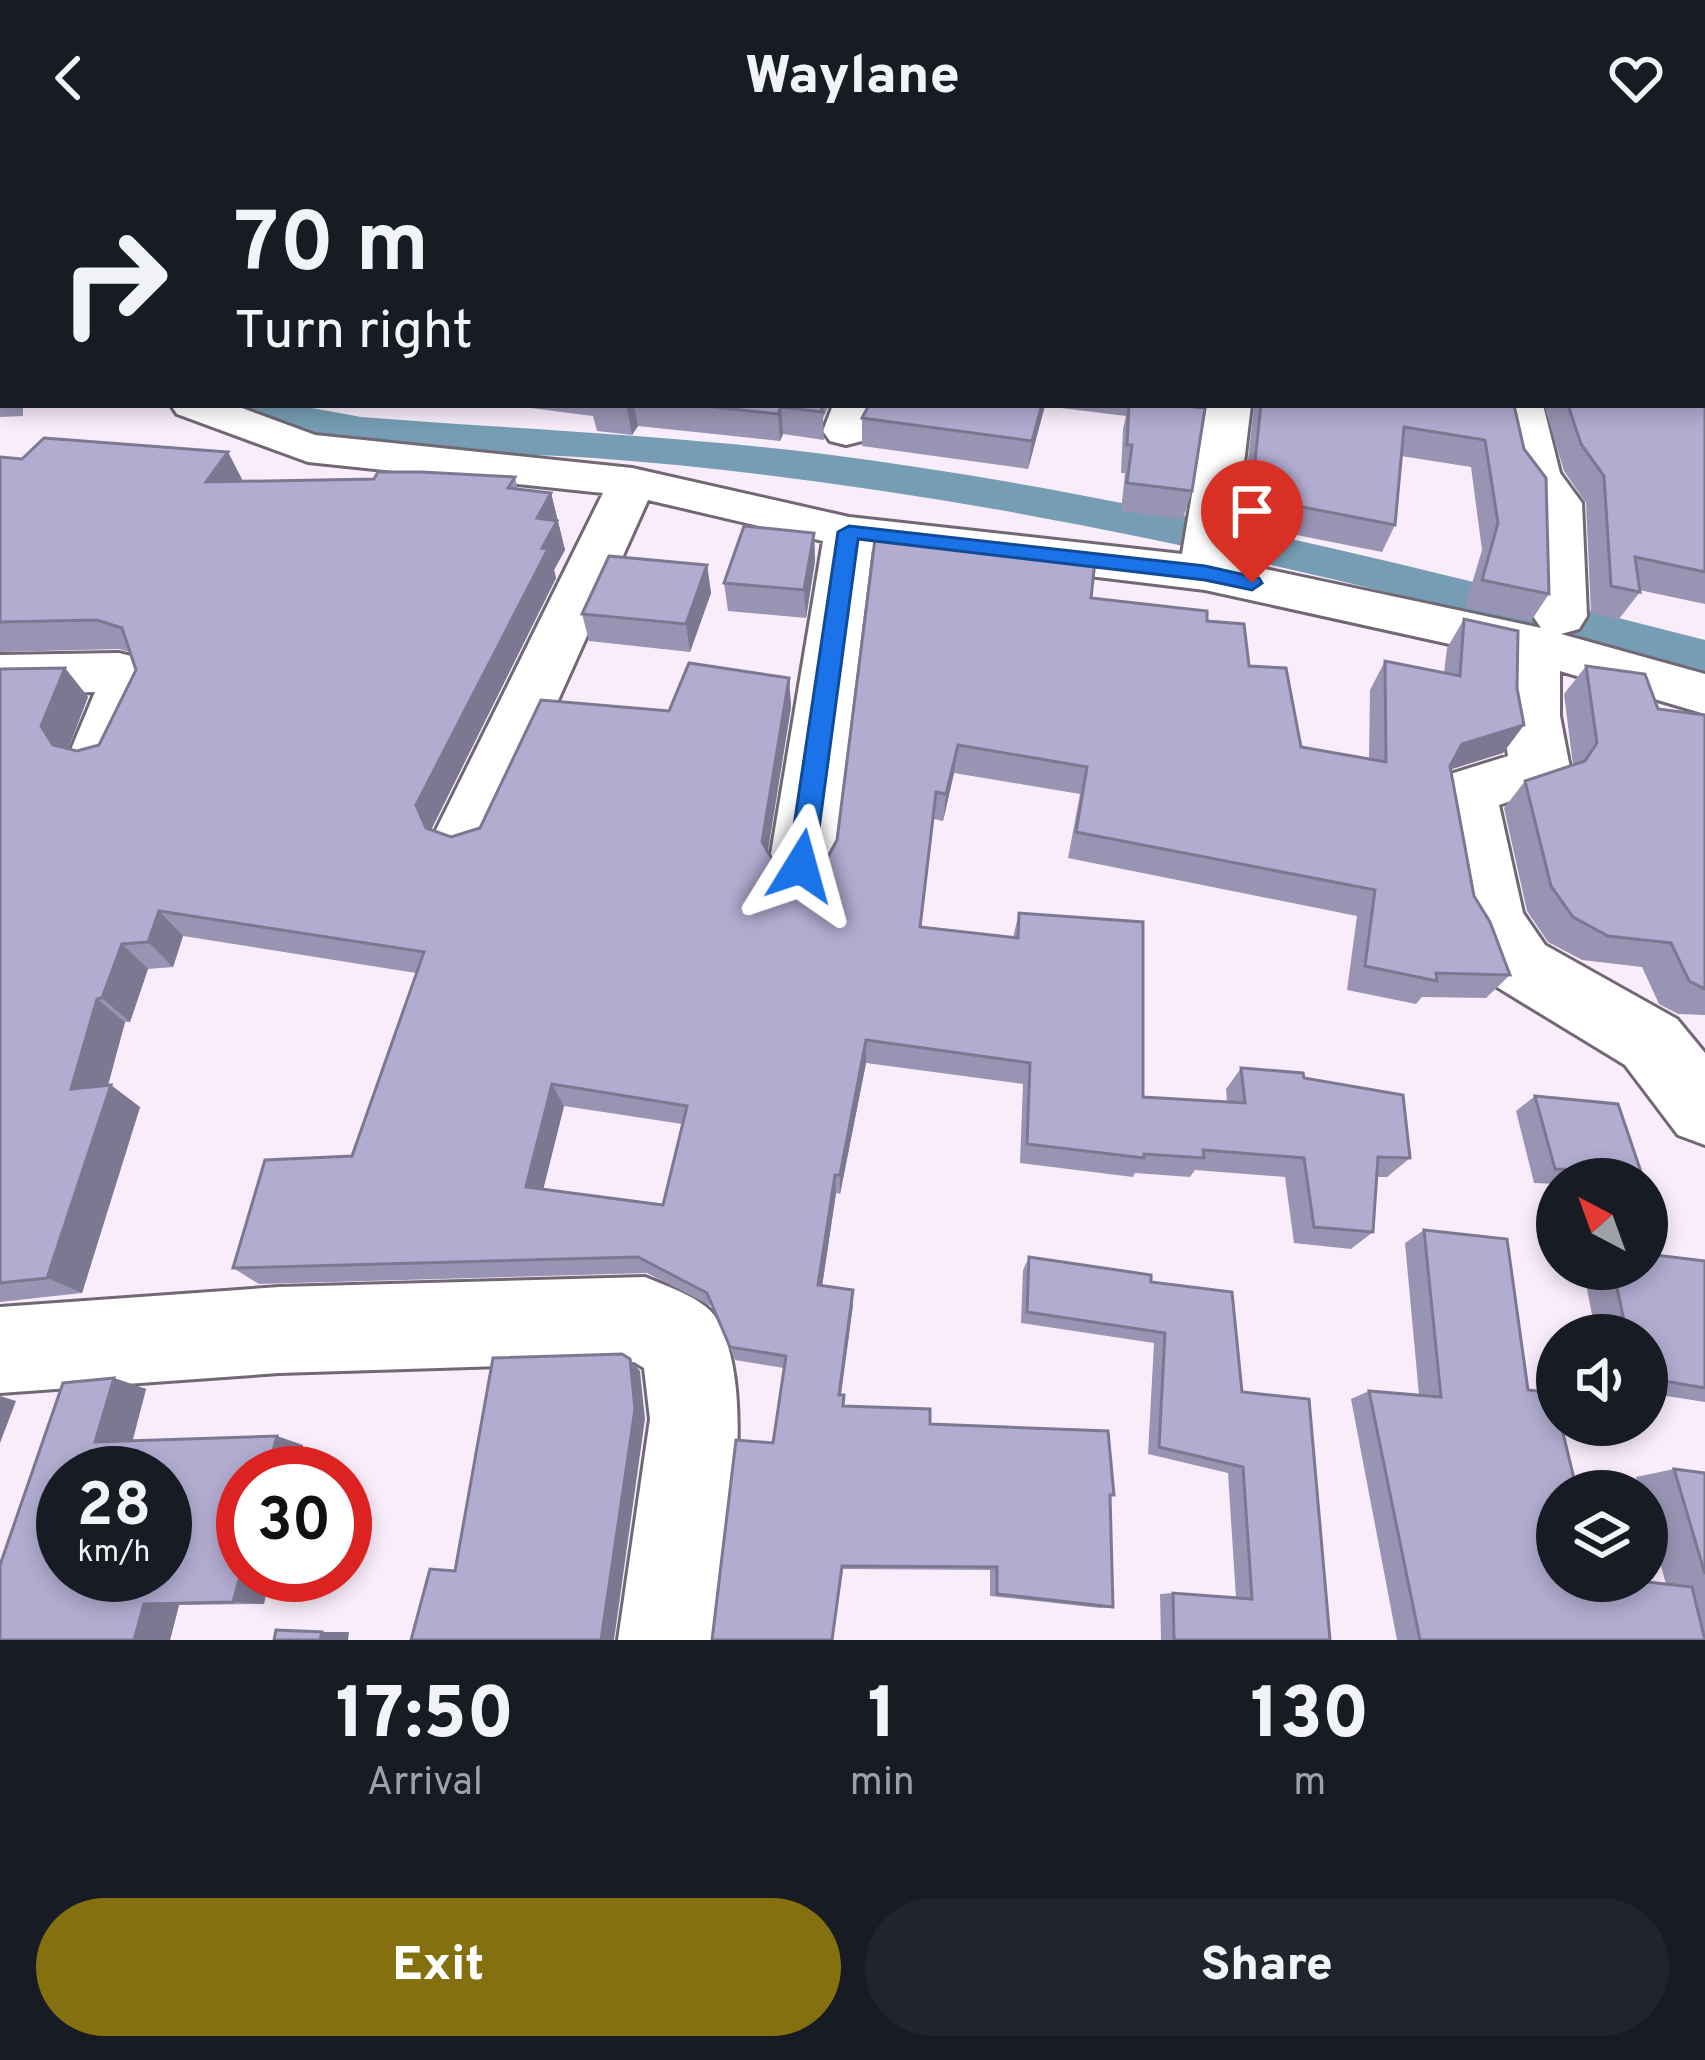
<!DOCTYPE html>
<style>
:root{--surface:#171b24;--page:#20242c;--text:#f1f3f6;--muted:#9ea1a6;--accent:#85700f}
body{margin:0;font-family:Overpass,sans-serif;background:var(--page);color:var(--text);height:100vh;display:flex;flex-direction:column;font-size:45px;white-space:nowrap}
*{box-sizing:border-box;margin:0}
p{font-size:39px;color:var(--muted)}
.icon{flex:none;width:66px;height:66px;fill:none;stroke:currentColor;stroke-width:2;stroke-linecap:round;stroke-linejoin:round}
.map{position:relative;height:1484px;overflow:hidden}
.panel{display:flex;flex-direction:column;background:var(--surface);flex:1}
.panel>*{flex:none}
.banner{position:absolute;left:0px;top:0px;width:1707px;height:252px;box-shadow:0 6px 18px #0003;background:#171b24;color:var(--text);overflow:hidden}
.needle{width:78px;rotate:319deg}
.tools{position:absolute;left:1536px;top:1002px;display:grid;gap:24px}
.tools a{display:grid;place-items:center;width:132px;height:132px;border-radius:50%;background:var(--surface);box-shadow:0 6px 18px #0003;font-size:60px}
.speed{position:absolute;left:36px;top:1290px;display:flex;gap:24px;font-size:60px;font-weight:700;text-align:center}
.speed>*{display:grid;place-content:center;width:156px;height:156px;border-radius:50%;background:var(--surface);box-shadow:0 6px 18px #0003;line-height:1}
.speed small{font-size:30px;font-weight:400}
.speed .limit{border:18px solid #d22;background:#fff;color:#111}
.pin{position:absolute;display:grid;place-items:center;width:102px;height:102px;color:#fff;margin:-123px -51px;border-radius:50% 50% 50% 0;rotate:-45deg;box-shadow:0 0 12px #0007}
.pin .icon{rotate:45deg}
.me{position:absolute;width:132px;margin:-66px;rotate:8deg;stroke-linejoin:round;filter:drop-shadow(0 0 9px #0008)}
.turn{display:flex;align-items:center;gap:42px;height:252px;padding:0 36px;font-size:54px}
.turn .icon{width:156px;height:156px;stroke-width:2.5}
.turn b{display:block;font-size:84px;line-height:102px}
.eta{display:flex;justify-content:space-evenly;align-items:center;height:204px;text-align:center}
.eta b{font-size:72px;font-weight:800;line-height:84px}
.cta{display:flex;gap:24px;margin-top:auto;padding:24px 36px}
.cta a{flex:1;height:138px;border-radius:72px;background:var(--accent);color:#fff;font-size:48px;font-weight:800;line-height:138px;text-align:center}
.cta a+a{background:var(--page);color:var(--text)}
header{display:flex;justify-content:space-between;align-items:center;height:156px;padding:0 36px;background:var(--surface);font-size:54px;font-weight:800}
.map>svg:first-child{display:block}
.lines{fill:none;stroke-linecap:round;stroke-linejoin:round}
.canal{fill:#769db3;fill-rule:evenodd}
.minor-casing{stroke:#726874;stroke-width:6}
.minor{fill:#fff;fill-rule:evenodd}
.wall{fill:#9994b4;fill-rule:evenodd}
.shaded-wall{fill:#7d7892}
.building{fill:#b2acd1;stroke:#7d7892;stroke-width:3;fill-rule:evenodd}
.route{fill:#1a73e8;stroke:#114b97;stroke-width:3}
</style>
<header><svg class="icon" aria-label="back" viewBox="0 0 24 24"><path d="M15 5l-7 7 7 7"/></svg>Waylane<svg class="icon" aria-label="heart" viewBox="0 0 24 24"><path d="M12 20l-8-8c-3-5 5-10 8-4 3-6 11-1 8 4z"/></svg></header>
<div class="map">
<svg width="1705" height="1484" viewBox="0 0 1705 1484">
<rect width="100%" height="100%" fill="#f9edfb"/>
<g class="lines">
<!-- canal -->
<path class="canal" d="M0 132 3 133V156L0 155Z
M240 249H296L361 261C515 273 670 279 824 298 1122 336 1414 410 1705 484V518C1339 420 973 330 594 302 534 298 269 292 240 249Z"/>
<defs>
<path id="minor" d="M499 0H533L498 3Z
M0 155 3 156V180L0 179Z
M171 249H234L315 279 632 312 849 361 1182 398 1207 249H1251L1232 406 1541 472 1533 460 1534 348 1513 319 1499 249H1543L1560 317 1582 347 1587 460 1579 473 1561 478 1705 518V558L1560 515V560L1570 612 1561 628 1499 649 1523 757 1545 789 1677 863 1705 897V989L1678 979 1625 909 1497 831 1457 765 1435 637 1444 620 1508 600 1502 560 1504 500 1205 434 872 394 833 710 824 728 801 736 778 728 769 710 823 385 648 344 498 678 488 696 466 703 444 696 434 678 603 337 308 306 177 258Z
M833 249H877L862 285 846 289 830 285 823 275Z
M119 497 139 502 153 541 121 612 100 618 79 612 70 596 95 536 0 539V499Z
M645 1121C666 1130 704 1142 716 1162 760 1236 725 1400 716 1484H618L650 1263 644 1212 634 1206 279 1217 0 1237V1151L279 1131Z"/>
</defs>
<!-- minor casing -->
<use href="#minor" class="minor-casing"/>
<!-- minor -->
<use href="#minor" class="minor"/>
</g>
<!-- wall -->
<path class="wall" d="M0 0H320L319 3H3V128H0Z
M1244 0H1705V448L1639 434 1640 436 1619 463 1591 457 1586 347 1564 315 1544 249H1704V3H1244Z
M0 211H3V249H23V260L0 261Z
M508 249H829L823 262 824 284 783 278 780 285 638 270 632 279 597 275 593 260Z
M869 249H1172L1192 335 1183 363 1121 355 1125 317H1121L1123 273 1126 260 1045 250 1028 313 862 290V262Z
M1254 249H1514L1549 438 1531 465 1465 451 1482 394 1471 311 1401 300 1395 369 1382 396 1241 368Z
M0 301 243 325 515 321 518 333 551 337 565 394 554 414 556 422 431 674 451 681 480 672 669 555 789 522 791 551 768 695 774 706 798 714 825 706 1091 442 1207 465 1249 510 1301 591 1369 603 1370 534 1385 505 1444 517 1447 492 1464 463 1517 532 1524 569 1503 597 1450 613 1474 740 1510 819 1486 842 1422 841 1416 848 1347 834 1357 760 1068 702 1080 638 954 617 943 665 934 663 921 771 1013 781 1019 757 1143 941 1227 946 1226 933 1241 912 1304 922 1410 1002 1387 1021H1377L1373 1076 1351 1093 1294 1087 1285 1021 1195 1014 1190 1021 1135 1017 1133 1021 1020 1007 1023 928 866 907 840 1038 836 1037 822 1130 853 1134V1149L841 1239 844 1250 930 1268 1114 1339 1110 1341 1113 1451 1100 1452 990 1440V1414L843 1413 833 1484H712L773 1287 784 1212 735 1204 713 1151 647 1117 259 1128 233 1112 352 1000 416 817 183 780 173 811 148 813 130 866H125L108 930 140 951 82 1137 0 1146V513L65 512 88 541 68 593 77 595 99 589 136 514 130 496 119 493 0 496ZM564 950 682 968 663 1049 543 1034Z
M814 377 815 405 806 462 728 455 724 427Z
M707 409 711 437 690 496 589 485 582 458Z
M1586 510 1658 553 1705 559V859L1678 858 1659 848 1642 811 1582 804 1548 786 1527 755 1504 652 1525 625 1573 609 1564 538Z
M1535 940 1641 1016 1630 1023H1557V1028L1534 1027 1516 955Z
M1424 1074 1528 1234 1557 1425 1666 1428 1647 1359V1335H1640L1636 1321 1674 1313 1705 1317V1484H1397L1351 1243 1369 1235 1419 1239 1405 1087Z
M1029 1101 1151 1126 1242 1236 1330 1484H1161L1160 1438 1173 1437 1236 1442 1228 1317 1148 1298 1154 1187 1021 1167 1023 1114Z
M1705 1105V1246L1647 1237V1179H1596L1583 1113H1647Z
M114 1222 146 1233 132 1285 303 1289 296 1317H243L264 1448 179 1449 170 1484H0Z"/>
<!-- shaded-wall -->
<path class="shaded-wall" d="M300 0H320L319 3H299Z
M629 249H634L638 270 632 279 627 252Z
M1042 249H1045L1028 313 1032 285Z
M781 251 783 278 780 285 778 258Z
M228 296 243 325 206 326Z
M551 337 565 394 554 414 556 422 430 676 440 698 416 649 537 362Z
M814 377 815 405 806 462 804 434Z
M707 409 711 437 690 496 686 468Z
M65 512 88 541 66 598 53 589 41 570Z
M789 522 791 551 765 712 762 686Z
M1524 569 1503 597 1443 616 1462 588Z
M958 589 954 617 943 665 946 638Z
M159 755 183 780 173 811 148 786Z
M122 788 148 813 130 866 102 842Z
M97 843 125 866 101 954 71 933Z
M866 884V907L840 1038V1019Z
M552 928 564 950 539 1050 526 1031Z
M111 929 140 951 82 1137 47 1122Z
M835 1019 836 1037 820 1144 818 1129Z
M853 1134V1149L839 1250V1239Z
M630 1203 640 1215 645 1263 614 1484H601Z
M114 1222 146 1233 130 1295 95 1286Z
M0 1240 16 1245 0 1287Z
M277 1280 303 1289 296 1317H267Z
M243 1410V1419H271L264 1448 233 1446Z
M144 1448 179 1449 170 1484H134Z
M322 1476H349L348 1484H320Z"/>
<!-- building -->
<path class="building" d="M0 0H300L299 3H3V104H0Z
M587 0H1198L1197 3H590Z
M1251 0H1705V416L1635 401 1640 436 1611 430 1604 320 1581 288 1568 249H1704V3H1251Z
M0 211H3V231H0Z
M696 249H820L823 256 781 251 778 258Z
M869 249H1042L1032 285 862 262Z
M1129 249H1172L1205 252 1192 335 1127 327 1132 289H1127Z
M1261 249H1514L1524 293 1546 322 1549 438 1482 424 1498 367 1485 284 1404 271 1395 369 1251 341Z
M44 282 228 296 206 326 374 323 378 316H422L515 321 508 332 551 337 537 362 557 365 542 392 548 393 416 649 426 672 451 681 480 672 541 544 669 555 689 507 789 522 762 686 774 706 798 714 825 706 837 684 875 383 1095 405 1091 442 1207 455V465L1244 468 1249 510 1286 512 1301 591 1386 606 1385 505 1460 520 1464 463 1518 475 1517 532 1524 569 1462 588 1450 610 1474 740 1490 766 1510 819 1436 817 1437 825 1365 810 1375 734 1076 676 1087 611 958 589 946 638 936 636 920 771 1018 782 1019 757 1143 766V941L1245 947 1241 912 1303 917 1304 922 1403 939 1410 1002 1378 1001 1373 1076 1314 1071 1304 1002 1203 994 1204 1002 1144 998V1002L1027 988 1030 907 866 884 840 1019H835L818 1129 853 1134 839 1239H844L843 1250 930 1253V1268L1108 1275 1114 1339H1110L1113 1451 997 1438V1411L842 1410 832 1484H712L736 1284 773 1287 786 1200 730 1191 707 1137 638 1101 233 1112 265 1004 352 1000 424 796 159 755 148 786 122 788 102 842 97 843 71 933 111 929 47 1122 0 1127V513L65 512 41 570 53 589 77 595 99 589 136 514 122 472 97 464 0 466V301L22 303ZM552 928 687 950 663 1049 526 1031Z
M744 370 814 377 804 434 724 427Z
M609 400 707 409 686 468 582 458Z
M1586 510 1645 518 1658 553 1705 559V833L1689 825 1671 787 1608 780 1573 761 1551 730 1525 625 1585 605 1597 587Z
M1535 940 1618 948 1641 1016 1555 1013Z
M1424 1074 1507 1083 1528 1234 1554 1237 1557 1250V1269H1561L1577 1335H1557V1425H1639L1692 1431 1705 1484H1420L1369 1235 1441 1241Z
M1647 1098 1705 1105V1232L1647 1222V1179H1627L1613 1113H1647Z
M1029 1101 1151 1119V1126L1232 1136 1242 1236 1309 1243 1330 1484H1174L1173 1437 1252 1443 1243 1311 1159 1291 1165 1177 1027 1156Z
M622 1198 630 1203 635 1253 601 1484H411L430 1413 455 1415 493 1202Z
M114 1222 95 1286 277 1280 267 1317H243V1410L233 1446 144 1448 134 1484H0V1409L63 1227ZM63 1317H165V1419H63Z
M1674 1313 1705 1317V1418Z
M276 1474 322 1476 320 1484H274Z"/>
<!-- route -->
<path class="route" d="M849 370 1205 410 1259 422 1262 427 1252 434 1205 424 858 383 814 710 801 720 788 710 838 376Z"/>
</svg>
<div class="tools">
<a><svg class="needle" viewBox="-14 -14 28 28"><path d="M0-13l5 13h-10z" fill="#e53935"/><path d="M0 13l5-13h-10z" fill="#9ea1a6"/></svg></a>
<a><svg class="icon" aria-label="sound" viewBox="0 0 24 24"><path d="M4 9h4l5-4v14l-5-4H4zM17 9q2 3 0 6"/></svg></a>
<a><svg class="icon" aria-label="layers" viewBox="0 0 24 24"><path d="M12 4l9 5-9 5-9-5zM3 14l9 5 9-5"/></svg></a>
</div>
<div class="speed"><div>28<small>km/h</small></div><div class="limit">30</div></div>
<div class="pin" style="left:1252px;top:427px;background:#d93025"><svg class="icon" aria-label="arrive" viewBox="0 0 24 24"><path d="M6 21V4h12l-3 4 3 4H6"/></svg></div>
<svg class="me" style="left:801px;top:710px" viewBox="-20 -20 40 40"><path d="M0-17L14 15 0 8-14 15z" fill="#1a73e8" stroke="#fff" stroke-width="4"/></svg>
<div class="banner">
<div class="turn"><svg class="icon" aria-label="right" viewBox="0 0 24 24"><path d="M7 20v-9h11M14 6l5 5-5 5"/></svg><div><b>70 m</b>Turn right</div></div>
</div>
</div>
<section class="panel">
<div class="eta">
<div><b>17:50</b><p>Arrival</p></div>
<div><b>1</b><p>min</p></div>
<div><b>130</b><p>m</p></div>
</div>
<div class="cta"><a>Exit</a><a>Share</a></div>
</section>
